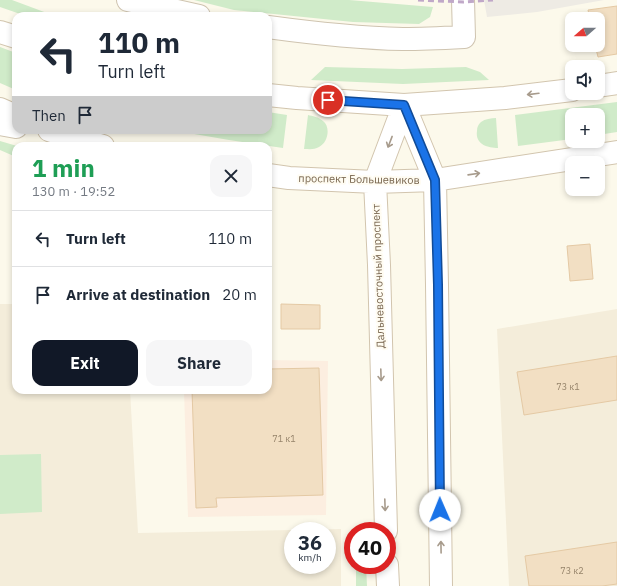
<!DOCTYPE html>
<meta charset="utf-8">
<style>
:root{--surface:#fff;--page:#f6f6f7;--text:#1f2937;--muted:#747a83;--line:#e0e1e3;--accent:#111827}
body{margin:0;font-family:"IBM Plex Sans",sans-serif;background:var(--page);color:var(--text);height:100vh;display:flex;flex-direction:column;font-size:15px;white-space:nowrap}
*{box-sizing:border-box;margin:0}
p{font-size:13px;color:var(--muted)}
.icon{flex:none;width:22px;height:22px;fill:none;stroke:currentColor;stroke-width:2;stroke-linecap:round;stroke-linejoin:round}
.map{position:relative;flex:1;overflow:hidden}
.panel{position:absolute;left:12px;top:142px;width:260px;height:252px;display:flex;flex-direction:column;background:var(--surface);border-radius:12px;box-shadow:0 2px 6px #0003}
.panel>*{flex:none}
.hud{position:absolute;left:12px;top:12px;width:260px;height:122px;border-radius:12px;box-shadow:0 2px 6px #0003;background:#fff;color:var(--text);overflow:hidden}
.needle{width:26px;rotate:250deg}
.fabs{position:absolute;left:565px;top:12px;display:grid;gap:8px}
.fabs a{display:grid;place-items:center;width:40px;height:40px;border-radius:8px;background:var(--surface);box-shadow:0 2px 6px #0003;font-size:20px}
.speed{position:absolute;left:284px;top:522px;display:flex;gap:8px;font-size:20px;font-weight:700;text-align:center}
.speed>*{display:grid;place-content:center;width:52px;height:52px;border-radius:50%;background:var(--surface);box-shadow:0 2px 6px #0003;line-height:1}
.speed small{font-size:10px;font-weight:400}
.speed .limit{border:6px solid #d22;background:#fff;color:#111}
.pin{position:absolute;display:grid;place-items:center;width:34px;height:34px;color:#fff;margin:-17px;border:2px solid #fff;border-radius:50%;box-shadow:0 1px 4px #0007}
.me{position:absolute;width:44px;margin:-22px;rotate:359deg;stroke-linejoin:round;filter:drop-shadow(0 0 3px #0008)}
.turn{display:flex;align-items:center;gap:14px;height:84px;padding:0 20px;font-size:18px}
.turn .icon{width:52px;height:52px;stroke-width:2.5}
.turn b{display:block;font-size:28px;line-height:34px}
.then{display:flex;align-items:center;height:38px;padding:0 20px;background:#0003;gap:8px;font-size:15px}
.round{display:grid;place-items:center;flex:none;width:42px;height:42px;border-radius:12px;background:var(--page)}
.head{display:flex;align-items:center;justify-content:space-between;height:68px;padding:0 20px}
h1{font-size:24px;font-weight:700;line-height:30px;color:#1e9e55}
.button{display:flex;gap:8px;margin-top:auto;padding:8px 20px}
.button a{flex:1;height:46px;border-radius:12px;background:var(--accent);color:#fff;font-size:16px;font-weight:700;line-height:46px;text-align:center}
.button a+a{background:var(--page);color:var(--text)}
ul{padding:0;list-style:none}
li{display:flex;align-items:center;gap:12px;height:56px;padding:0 20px;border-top:1px solid var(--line)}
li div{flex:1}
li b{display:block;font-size:15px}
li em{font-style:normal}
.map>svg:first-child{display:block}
.residential{fill:#f4edda;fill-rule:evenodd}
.commercial{fill:#fceee0}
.industrial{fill:#eeebe4}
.green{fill:#d0ebc9}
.building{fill:#f2dfc3;stroke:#e4c9a4}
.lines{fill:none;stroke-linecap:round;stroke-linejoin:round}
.street-casing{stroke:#cfc4b0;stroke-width:24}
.secondary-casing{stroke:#d2c5ae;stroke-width:24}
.street{stroke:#fff;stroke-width:22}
.secondary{stroke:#fff;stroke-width:22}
.rail{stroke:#c0a8c8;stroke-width:3;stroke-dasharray:6 4;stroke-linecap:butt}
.oneway{stroke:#a79b8c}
.route-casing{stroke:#114b97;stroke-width:10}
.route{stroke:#1a73e8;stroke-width:7}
.labels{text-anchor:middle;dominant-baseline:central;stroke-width:4;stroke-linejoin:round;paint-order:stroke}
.number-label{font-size:9px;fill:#96846b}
.street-label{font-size:11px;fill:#78654e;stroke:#fffcf2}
</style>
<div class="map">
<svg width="617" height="586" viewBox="0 0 617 586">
<rect width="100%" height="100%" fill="#fcf9eb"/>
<!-- residential -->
<path class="residential" d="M0 304H16V390H130L138 533 341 529V586H0ZM293 531H327V565H293Z
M617 309V586H509L497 329Z"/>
<!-- commercial -->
<path class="commercial" d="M268 360 328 361 326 515 188 517 184 390H268Z"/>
<!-- industrial -->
<path class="industrial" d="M484 0H604L537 12 487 17Z"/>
<!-- green -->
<path class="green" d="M0 0H12L55 16H26L0 7Z
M194 0H349L433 7 430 17 419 24 353 22 234 10Z
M0 47 16 53V90L0 83Z
M325 67 402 69 466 67 480 72 489 80 403 84 311 80Z
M617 102V132L598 135V115H572V139L518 146 515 115Z
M268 112 287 115 283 148 229 140 171 130H268Z
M308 115C312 116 319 117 323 121 331 127 328 143 319 147 314 150 309 149 304 149Z
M496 118 498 148C487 148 475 144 477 131 477 127 478 125 481 122 485 119 491 118 496 118Z
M0 141 17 146H16V157L0 150Z
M41 454 42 512 0 514V455Z
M356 565H366L367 586H356Z"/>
<!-- building -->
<path class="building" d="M617 6V54L598 57 595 45H598V19H590L588 10Z
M590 244 593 279 570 281 567 246Z
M281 304 320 305V329H281Z
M617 356V400L524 415 517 372Z
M319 368 323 495 216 498 217 507 196 508 192 390H268V369Z
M617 542V584L602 586H529L525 556Z"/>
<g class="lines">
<defs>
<path id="street" d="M128 0 199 16
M268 27C312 33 358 38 403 39 423 39 444 38 464 37L463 0
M0 124 16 127"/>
<path id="secondary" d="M0 32 16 37
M598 86 617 83
M268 95 297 98 404 105 505 98 572 90
M404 105 435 180 437 285 441 586
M0 109 16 116
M49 130 55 132 103 146
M268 175 289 178 375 182 435 180 617 152
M386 531 379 265 375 182 404 105
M387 565 388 586"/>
</defs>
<!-- street casing -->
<use href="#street" class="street-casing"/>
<!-- secondary casing -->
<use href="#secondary" class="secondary-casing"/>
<!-- street -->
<use href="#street" class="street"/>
<!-- secondary -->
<use href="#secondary" class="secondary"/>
<!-- rail -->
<path class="rail" d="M418 0 463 2 493 0"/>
</g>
<!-- one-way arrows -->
<defs><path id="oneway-shaft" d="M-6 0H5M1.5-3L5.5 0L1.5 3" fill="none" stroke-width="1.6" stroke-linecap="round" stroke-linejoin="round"/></defs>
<g class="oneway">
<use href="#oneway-shaft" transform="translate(533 94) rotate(173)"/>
<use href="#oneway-shaft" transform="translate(390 142) rotate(111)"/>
<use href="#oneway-shaft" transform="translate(474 174) rotate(-8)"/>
<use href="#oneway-shaft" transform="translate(381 375) rotate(88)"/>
<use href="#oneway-shaft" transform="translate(385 505) rotate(88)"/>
<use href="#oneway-shaft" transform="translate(441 547) rotate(-91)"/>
</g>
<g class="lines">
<defs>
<path id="route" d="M328 100 404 105 435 180 438 285 440 510"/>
</defs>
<!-- route casing -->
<use href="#route" class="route-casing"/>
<!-- route -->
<use href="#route" class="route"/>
</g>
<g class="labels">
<!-- number labels -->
<g class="number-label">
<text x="568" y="386">73 к1</text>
<text x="284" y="438">71 к1</text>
<text x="572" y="570">73 к2</text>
</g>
<!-- street labels -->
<g class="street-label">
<text transform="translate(359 179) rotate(1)">проспект Большевиков</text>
<text transform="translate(378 276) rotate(-92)">Дальневосточный проспект</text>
</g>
</g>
</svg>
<div class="fabs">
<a><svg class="needle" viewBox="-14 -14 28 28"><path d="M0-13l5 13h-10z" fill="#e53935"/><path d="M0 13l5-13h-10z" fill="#747a83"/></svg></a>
<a><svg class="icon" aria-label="sound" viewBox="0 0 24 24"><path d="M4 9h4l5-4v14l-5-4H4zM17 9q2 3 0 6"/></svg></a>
<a>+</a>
<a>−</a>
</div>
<div class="speed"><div>36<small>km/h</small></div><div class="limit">40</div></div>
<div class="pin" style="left:328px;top:100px;background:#d93025"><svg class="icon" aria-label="arrive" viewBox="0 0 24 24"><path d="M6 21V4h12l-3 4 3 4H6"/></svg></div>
<svg class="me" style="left:440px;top:510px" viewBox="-20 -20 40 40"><circle r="19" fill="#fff"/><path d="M0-13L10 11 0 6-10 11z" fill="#1a73e8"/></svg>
<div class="hud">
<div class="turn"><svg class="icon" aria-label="left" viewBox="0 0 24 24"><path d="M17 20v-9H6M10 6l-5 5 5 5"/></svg><div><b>110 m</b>Turn left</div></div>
<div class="then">Then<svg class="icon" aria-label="arrive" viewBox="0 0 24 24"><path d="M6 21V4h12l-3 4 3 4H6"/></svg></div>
</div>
<section class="panel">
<div class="head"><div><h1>1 min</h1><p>130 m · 19:52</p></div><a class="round"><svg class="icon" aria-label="close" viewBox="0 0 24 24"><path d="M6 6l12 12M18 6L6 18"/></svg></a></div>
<ul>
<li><svg class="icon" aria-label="left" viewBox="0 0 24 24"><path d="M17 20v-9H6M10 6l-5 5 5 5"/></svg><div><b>Turn left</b></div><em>110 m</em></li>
<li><svg class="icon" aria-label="arrive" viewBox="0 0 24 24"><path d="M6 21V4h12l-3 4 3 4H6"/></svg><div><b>Arrive at destination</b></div><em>20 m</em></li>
</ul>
<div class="button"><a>Exit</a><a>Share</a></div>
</section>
</div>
